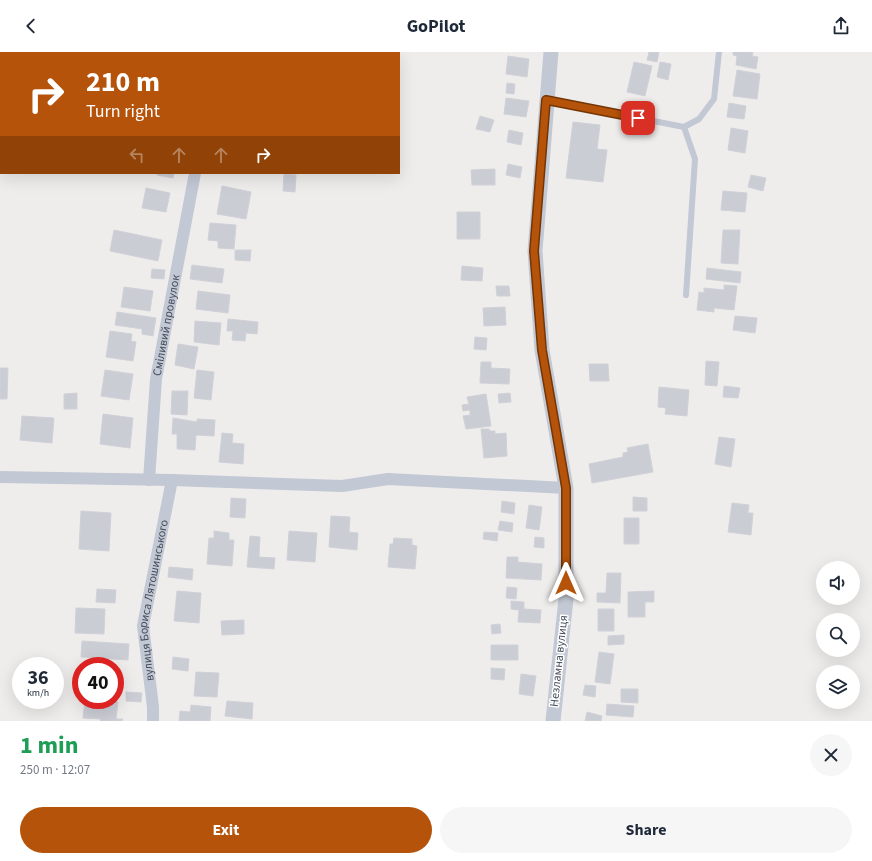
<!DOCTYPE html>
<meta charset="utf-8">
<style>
:root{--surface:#fff;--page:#f6f6f7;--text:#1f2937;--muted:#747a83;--accent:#b45309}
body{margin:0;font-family:"Source Sans 3",sans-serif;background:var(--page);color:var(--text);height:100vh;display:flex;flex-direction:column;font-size:15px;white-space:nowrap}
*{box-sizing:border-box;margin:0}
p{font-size:13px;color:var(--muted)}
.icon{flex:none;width:22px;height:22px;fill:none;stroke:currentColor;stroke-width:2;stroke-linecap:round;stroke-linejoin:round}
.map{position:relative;height:669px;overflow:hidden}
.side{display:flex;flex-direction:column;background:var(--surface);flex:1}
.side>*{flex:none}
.hud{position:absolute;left:0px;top:0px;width:400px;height:122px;box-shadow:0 4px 16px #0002;background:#b45309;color:#fff;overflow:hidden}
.buttons{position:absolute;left:816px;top:509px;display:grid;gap:8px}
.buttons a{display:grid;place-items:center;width:44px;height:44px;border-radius:50%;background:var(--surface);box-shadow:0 4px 16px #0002;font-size:20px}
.speed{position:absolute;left:12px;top:605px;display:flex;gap:8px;font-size:20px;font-weight:700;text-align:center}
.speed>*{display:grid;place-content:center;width:52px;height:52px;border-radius:50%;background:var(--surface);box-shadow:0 4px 16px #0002;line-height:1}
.speed small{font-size:10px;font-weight:400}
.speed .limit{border:6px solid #d22;background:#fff;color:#111}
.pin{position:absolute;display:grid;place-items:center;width:34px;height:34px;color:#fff;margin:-17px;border-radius:8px;box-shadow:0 2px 6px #0006}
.me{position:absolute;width:44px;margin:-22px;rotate:0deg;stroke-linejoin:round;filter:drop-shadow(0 0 3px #0008)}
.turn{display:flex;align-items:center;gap:14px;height:84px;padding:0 20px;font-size:18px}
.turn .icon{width:52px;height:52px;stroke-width:2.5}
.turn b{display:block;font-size:28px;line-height:34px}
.lanes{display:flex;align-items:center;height:38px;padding:0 20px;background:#0003;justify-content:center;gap:20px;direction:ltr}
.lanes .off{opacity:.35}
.round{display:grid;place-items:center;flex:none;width:42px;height:42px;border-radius:21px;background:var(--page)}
.overview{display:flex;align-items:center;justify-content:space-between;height:68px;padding:0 20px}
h1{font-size:24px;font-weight:700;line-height:30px;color:#1e9e55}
.action{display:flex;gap:8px;margin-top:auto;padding:8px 20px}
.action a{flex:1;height:46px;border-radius:24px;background:var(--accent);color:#fff;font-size:16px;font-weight:700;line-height:46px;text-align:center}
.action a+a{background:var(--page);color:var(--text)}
header{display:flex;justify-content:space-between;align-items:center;height:52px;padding:0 20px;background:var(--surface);font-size:18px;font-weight:700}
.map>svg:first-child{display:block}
.building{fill:#cbcdd5;stroke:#d0d1d8}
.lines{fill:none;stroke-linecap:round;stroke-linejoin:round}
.service{stroke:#c2c8d4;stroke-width:6}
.minor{stroke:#c2c8d4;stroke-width:12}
.tertiary{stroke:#c2c8d4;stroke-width:15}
.route-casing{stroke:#753606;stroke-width:10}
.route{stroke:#b45309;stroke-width:7}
.labels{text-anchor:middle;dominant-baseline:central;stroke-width:3;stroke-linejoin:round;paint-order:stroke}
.street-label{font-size:12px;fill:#444b5a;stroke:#fff}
</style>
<header><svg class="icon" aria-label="back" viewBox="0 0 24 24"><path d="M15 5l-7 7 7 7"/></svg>GoPilot<svg class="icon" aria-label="share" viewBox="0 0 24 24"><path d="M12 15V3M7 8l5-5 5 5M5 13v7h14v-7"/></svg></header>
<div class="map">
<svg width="872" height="669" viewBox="0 0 872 669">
<rect width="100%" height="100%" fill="#efedec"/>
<!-- building -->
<path class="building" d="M265 0H305L265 1Z
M649 0H659L657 10 647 8Z
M733 0H753L752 4 758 5 756 17 736 13 737 4 733 3Z
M508 4 529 7 527 25 506 22Z
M634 10 652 14 645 44 627 40Z
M660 10 671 12 668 28 657 25Z
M737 18 760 22 757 47 733 44Z
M507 31 515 32 514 42 506 41Z
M506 46 529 49 526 65 504 62Z
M729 51 746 54 744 67 727 65Z
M480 64 494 68 490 80 476 77Z
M573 70 600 73 597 97 607 98 603 130 566 126Z
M731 76 748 79 745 101 728 98Z
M509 78 523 81 521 93 507 90Z
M508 112 522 115 520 126 506 123Z
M495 117V133H472L471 118Z
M157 121H174L173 126 157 123Z
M284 122 296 123 295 140 283 139Z
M751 123 766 126 763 139 748 135Z
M222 134 251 140 246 167 217 162Z
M146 136 170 141 166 160 142 156Z
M723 139 747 141 745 160 721 158Z
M457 160H480V187H457Z
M210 171 236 173 234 197 218 196V189L208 188Z
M114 178 162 188 158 209 110 199Z
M723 178H740L738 212 721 211Z
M235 198H251L250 209 235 208Z
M192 213 224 217 222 231 190 227Z
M462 214 483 216 482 229 461 228Z
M707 216 741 220 740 231 706 227Z
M152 217 165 218 164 227 151 226Z
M724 233 737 234 734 258 714 256V260L697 258 699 240 704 241V236L724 238Z
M496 234H509L510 244H497Z
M124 235 153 239 150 259 121 255Z
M198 239 230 243 228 261 196 257Z
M505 255 506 273 484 274 483 256Z
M117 260 156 266 153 284 142 282V277L115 273Z
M735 264 757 266 755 281 733 278Z
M228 267 258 270 257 282 246 281 245 289 232 288 233 279H227Z
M195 269 221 271 219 293 194 290Z
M110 279 132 282 131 289 136 290 133 309 106 305Z
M475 285 487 286 486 298 474 297Z
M178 292 198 295 194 317 175 313Z
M706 309 719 310 717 334 705 333Z
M481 310H491V316L510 317 509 332 480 331Z
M589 312H608L609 329H590Z
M0 316H8L7 347H0Z
M105 318 133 322 129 348 101 344Z
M197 318 214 320 211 348 194 346Z
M724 334 740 336 738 346 723 345Z
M659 335 689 338 687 364 665 362 666 356 658 355Z
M172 339H188L187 363 171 362Z
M77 341V357H64V342Z
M510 341 511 350 499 351 498 342Z
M486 342 491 374 466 377 463 364 470 363V358L463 359 462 353 469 352 467 345Z
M103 362 133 366 130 396 100 392Z
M22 364 54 366 52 391 20 388Z
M173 366 197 370V367L215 368 214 384 196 383 195 398 177 397V382H172Z
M481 377H489L490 379H495V382L506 381 507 404 484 406Z
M222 381 233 382 232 391 244 392 243 412 219 410Z
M719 385 735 387 731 415 715 412Z
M648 392 653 420 592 431 589 412 623 405V401L628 400 627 396Z
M633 445 647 446V459H633Z
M231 446 246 447 245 466 230 465Z
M502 449 515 451 514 462 501 460Z
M732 451 749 453 748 461H753L751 483 728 480Z
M529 453 542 455 539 478 526 476Z
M81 459 111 461 109 499 79 497Z
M331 464 350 465 349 480 358 481 357 498 329 495Z
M624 466H639V492H624Z
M500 469 513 471 512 480 498 478Z
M214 479 229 481V488H234L232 514 207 512 209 486H214Z
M289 479 317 481 315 510 287 508Z
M484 480 498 481 497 489 483 487Z
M250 484 260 485 259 505 275 506 274 517 247 515Z
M535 485 544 486V496L534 495Z
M394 486 412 487V493L417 494 415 517 388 515 390 492H393Z
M507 505H518V510L542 512 541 528 506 526Z
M169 515 193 517 192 528 168 525Z
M607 521H621L620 551 597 550V541H606Z
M507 535 517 536 516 547 506 546Z
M97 537 116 538 115 551 96 550Z
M177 539 201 541 199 571 174 569Z
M654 539V550H645V565H628V540Z
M511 549 524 550V557L541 558 540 571 518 570 519 558 511 557Z
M76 556 105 557 104 582 75 581Z
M598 557H614V579H598Z
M244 568V582L222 583 221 569Z
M500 572 501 581 492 582 491 573Z
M624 583V592L608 593V584Z
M82 589 129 592 128 608 81 605Z
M491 593H518V608H491Z
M599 600 614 602 610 632 595 630Z
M173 605 189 607 188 619 172 617Z
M491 616 505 617 504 628 491 627Z
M196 620 219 621 217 645 194 644Z
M521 622 536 624 533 644 519 642Z
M585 633 596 634 595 645 583 643Z
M621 637H638V651L621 650Z
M126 640 142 641 141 650 126 649Z
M85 648 118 650 116 667H123L122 669H100L101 667 83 666Z
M227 649 253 651 252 667 225 664Z
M607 652 634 654 633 665 606 663Z
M191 653 211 655 210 669H179L180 659 190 660Z
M587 660 602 664 601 669H585Z"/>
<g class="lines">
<!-- service -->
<path class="service" d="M547 48 684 75 699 67 714 47 719 0
M684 75 695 107 686 243"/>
<!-- minor -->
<g class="minor">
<path d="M216 1 217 0"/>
<path d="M0 425 172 428 342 434 388 427 566 436"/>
<path id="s1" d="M149 428 156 327 195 121"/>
<path id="s2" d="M153 669V655L143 574 172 428"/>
</g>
<!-- tertiary -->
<path class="tertiary" d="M551 0 535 199 542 298 566 436V547L553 669"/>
</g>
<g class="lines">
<defs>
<path id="route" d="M566 531V436L542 298 534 199 546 48 638 66"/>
</defs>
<!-- route casing -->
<use href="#route" class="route-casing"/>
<!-- route -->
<use href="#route" class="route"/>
</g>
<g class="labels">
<!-- street labels -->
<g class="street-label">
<text stroke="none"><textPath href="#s1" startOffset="156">Сміливий провулок</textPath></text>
<text stroke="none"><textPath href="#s2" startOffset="122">вулиця Бориса Лятошинського</textPath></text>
<text transform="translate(559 609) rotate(-84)">Незламна вулиця</text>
</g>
</g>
</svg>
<div class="buttons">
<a><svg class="icon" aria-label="sound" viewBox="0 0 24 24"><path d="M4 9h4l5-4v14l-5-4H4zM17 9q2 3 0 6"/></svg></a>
<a><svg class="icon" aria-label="search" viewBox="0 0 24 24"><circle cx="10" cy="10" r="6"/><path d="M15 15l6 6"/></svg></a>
<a><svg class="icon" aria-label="layers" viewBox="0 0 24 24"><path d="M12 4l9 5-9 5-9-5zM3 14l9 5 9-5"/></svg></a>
</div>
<div class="speed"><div>36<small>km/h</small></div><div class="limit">40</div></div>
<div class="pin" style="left:638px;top:66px;background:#d93025"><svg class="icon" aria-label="arrive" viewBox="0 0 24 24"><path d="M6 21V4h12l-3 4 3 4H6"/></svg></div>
<svg class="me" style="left:566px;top:531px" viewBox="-20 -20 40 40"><path d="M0-17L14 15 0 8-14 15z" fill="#b45309" stroke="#fff" stroke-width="4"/></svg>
<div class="hud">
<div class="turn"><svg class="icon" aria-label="right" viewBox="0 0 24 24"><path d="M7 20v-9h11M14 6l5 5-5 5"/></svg><div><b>210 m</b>Turn right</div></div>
<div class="lanes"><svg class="icon off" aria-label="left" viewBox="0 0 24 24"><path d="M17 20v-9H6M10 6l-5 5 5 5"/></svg><svg class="icon off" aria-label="ahead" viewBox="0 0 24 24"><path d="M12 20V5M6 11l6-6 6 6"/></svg><svg class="icon off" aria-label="ahead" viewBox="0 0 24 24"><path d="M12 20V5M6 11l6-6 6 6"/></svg><svg class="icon" aria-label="right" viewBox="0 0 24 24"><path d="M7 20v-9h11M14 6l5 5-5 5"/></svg></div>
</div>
</div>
<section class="side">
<div class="overview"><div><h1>1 min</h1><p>250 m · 12:07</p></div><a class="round"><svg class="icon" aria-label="close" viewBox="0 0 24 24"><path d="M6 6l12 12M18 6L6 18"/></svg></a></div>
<div class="action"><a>Exit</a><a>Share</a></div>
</section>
